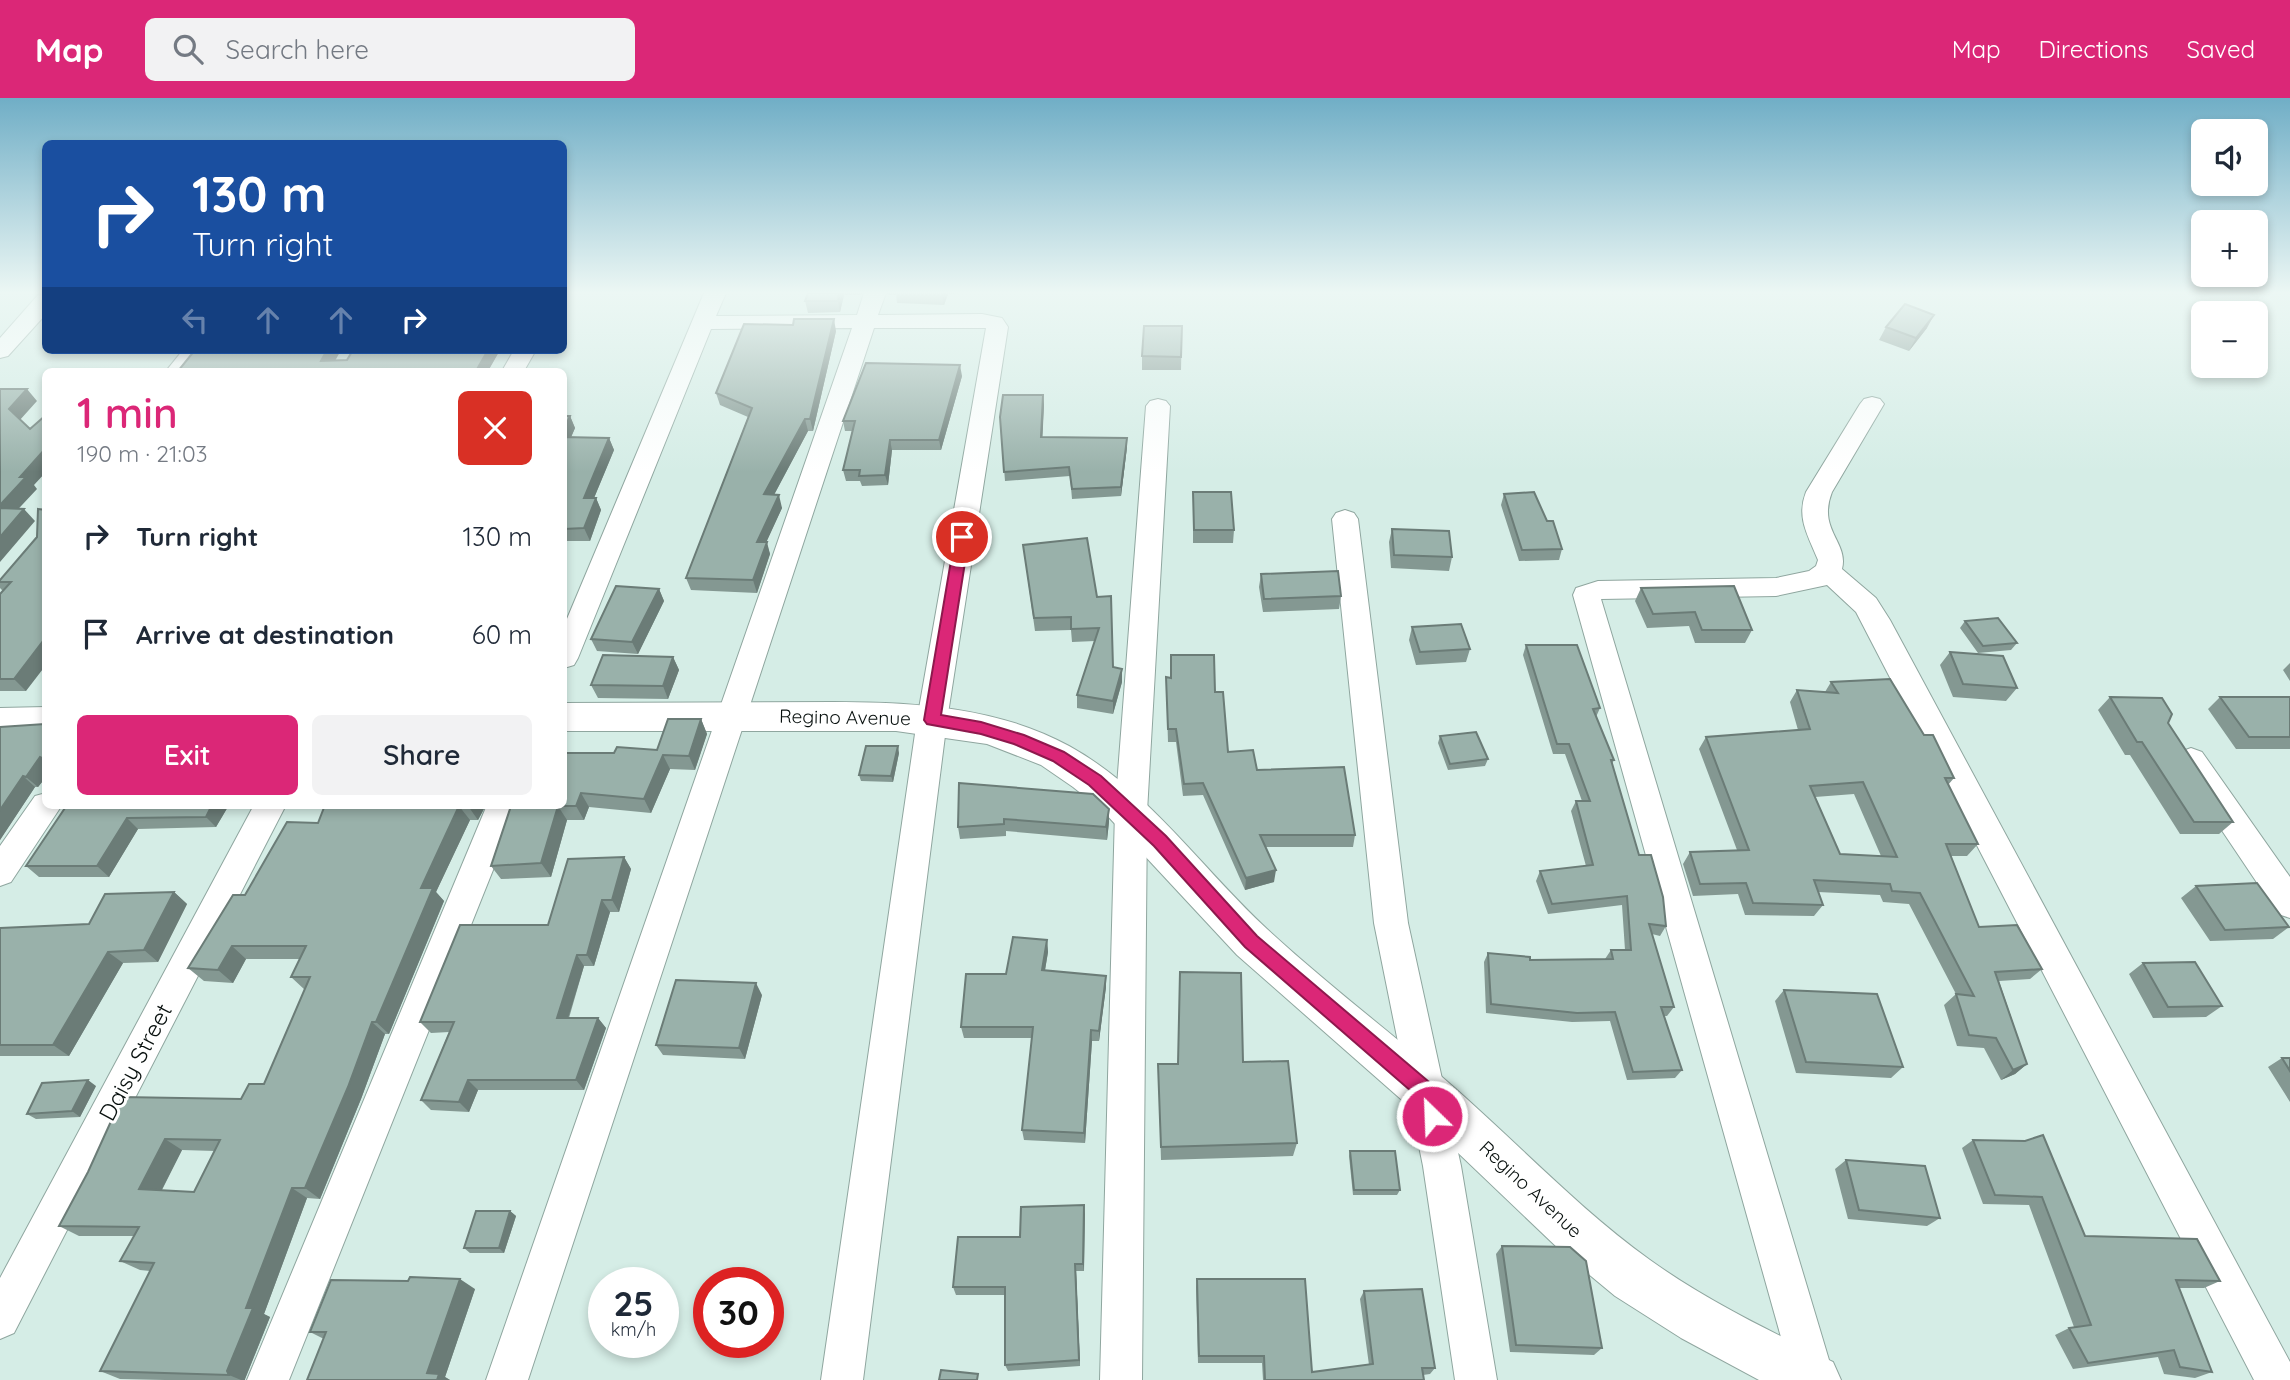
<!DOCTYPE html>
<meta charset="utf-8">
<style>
:root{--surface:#fff;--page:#f2f2f3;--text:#1f2937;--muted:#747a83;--accent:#db2777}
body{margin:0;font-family:Quicksand,sans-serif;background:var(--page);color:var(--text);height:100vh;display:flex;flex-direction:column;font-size:26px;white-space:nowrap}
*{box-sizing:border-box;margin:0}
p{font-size:23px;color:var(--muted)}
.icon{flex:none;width:38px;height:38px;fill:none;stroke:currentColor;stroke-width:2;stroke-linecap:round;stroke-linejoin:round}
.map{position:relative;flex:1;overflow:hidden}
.details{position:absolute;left:42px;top:270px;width:525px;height:441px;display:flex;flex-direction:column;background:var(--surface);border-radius:10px;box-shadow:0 4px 10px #0003}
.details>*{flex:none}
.guide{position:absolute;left:42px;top:42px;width:525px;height:214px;border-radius:10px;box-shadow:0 4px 10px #0003;background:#1a4fa0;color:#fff;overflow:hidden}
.fabs{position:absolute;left:2191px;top:21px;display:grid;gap:14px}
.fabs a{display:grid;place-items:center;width:77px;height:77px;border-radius:10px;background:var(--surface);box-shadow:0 4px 10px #0003;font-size:35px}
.speed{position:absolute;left:588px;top:1169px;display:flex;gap:14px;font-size:35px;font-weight:700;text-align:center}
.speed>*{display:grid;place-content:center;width:91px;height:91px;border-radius:50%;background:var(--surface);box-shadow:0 4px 10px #0003;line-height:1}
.speed small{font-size:18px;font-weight:400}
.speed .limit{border:10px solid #d22;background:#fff;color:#111}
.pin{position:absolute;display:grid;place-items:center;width:60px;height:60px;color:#fff;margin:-30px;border:4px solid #fff;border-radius:50%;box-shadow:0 2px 7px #0007}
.me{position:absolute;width:77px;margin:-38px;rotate:336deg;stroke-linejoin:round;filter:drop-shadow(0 0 5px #0008)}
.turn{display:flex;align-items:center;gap:24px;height:147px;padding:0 35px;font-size:32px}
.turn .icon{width:91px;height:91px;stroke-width:2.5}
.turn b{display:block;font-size:49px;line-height:60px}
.lanes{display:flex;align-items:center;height:66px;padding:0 35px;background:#0003;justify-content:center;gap:35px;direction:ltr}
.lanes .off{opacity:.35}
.round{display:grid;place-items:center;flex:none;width:74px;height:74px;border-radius:10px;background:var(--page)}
.summary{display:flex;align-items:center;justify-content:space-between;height:119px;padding:0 35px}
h1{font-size:42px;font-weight:600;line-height:52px;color:var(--accent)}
.primary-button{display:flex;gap:14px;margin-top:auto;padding:14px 35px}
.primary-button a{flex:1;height:80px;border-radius:10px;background:var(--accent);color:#fff;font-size:28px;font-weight:600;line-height:80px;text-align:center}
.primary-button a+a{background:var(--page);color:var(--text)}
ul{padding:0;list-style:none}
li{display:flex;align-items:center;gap:21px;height:98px;padding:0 35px}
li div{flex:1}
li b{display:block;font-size:26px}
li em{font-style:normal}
header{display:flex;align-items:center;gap:42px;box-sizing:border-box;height:98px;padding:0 35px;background:var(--accent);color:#fff}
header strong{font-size:33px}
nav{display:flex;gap:38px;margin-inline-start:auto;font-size:24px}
.search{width:490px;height:63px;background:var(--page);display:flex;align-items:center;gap:18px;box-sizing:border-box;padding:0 24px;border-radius:10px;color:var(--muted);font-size:26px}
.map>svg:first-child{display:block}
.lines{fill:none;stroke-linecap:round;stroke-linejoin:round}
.minor-casing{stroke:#8fa69f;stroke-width:2}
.tertiary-casing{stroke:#8fa69f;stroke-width:2}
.minor{fill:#fff;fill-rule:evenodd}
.tertiary{fill:#fff;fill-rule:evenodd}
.wall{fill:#849892;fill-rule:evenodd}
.shaded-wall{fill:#6b7c77}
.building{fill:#99b1aa;stroke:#6b7c77;stroke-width:2;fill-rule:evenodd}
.route{fill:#db2777;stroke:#8e194d;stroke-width:2}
.labels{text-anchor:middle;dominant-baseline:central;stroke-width:6;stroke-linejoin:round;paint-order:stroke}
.street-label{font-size:19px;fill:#08100e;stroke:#fff}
.near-street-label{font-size:23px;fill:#08100e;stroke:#fff}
</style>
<header>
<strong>Map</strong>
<div class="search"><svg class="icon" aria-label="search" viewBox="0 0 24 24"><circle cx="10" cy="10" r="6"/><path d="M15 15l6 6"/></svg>Search here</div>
<nav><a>Map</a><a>Directions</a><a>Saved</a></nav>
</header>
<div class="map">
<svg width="2290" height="1282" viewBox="0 0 2290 1282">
<rect width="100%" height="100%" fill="#d5ede6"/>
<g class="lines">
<defs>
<path id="minor" d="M704 195H726L716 218 857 217 864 195H886L878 217 982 216 1002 220 1008 229 947 622 863 1282H821L917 622 986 230H874L528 1282H486L852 230 711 231 578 560 574 567 564 570V528Z
M46 196V216L8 258 0 260V240L38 197Z
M183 252H206L189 273H166Z
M514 252H536L524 273H502Z
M1872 299 1880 301 1884 306 1832 394C1817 432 1849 444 1842 471L1876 500 1890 522 2290 1264V1282H2254L1856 514 1827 487 1776 498 1601 501 1835 1282H1793L1573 497 1576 490 1598 483 1776 480 1809 473 1816 468 1818 462C1808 437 1796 420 1806 394L1860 306 1864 301Z
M1158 301 1166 303 1170 308 1147 714 1142 1282H1100L1115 714 1146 308 1150 303Z
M1345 412 1354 415 1358 421 1408 825 1461 1068 1497 1282H1455L1423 1068 1374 825 1332 421 1336 415Z
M2191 650 2202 654 2290 779V820L2278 816 2180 670 2176 662 2180 654Z
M46 695V707H62L11 784 0 788V748L35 698Z
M254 707H286L14 1235 0 1241V1180Z
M487 707H519L289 1282H247Z"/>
<path id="tertiary" d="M834 604C913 604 998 609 1069 648 1149 692 1201 770 1267 831 1323 883 1384 929 1442 979 1512 1039 1575 1108 1650 1162 1707 1203 1770 1233 1833 1264L1841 1282H1759L1681 1240 1615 1198 1562 1154 1411 1010 1237 857 1103 713 1073 689 1041 667 987 646 896 633H564V605Z
M46 609V637L0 638V610Z"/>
</defs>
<!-- minor casing -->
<use href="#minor" class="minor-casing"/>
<!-- tertiary casing -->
<use href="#tertiary" class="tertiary-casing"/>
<!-- minor -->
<use href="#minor" class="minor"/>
<!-- tertiary -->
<use href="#tertiary" class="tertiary"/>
</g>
<!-- wall -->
<path class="wall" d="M808 195H862L861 197H844L840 214 808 215 805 203Z
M887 195H970L948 196 944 207 897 205 896 197H888Z
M1182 228 1181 272H1142V258Z
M1886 229 1927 230 1909 253 1879 242Z
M836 233 813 333H808L774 397 782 410 766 444 770 456 757 495 691 492 686 480 748 319 720 307 716 295Z
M194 252H341L335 263 500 252 488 273H178L195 253Z
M962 278 941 352H892L888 387 862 388 860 383H846L843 372 852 333H845L843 323Z
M1043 297 1044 307 1042 339 1127 340V349L1121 398 1072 401 1070 378 1005 383 1000 319Z
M564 318H570L575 330 571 339 609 340 614 352 594 400H596L601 412 590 443H567L564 451Z
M1193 394 1234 432 1233 445H1193Z
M1504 396 1547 423 1562 451 1559 462 1519 463 1501 407Z
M46 412 26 593H0V496L3 493 0 490V482L37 439Z
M1392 431 1452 459 1449 473 1391 470 1389 444Z
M1023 447 1097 499 1113 569 1122 571V584L1113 616 1077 610V597L1095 543 1072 544 1071 532 1035 533Z
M1261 476 1341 498 1339 511 1263 514 1259 489Z
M1641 490 1752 532 1745 545H1695L1689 528 1647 530 1635 503Z
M659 491 664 503 638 556 597 553 591 541Z
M1965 523 2017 545 2011 552 1978 555 1960 530Z
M1412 529 1470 551 1466 564 1416 567 1409 542Z
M1526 547 1600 610 1596 619 1614 662 1612 666 1639 757 1666 828 1660 838 1652 836 1674 909 1667 918H1664L1682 972 1675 980 1627 982 1610 923 1572 924 1486 915 1484 864 1488 855 1530 862 1605 861 1611 852H1625L1622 807 1548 816 1536 783 1540 773 1586 768 1571 713 1576 703H1582L1565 656H1553L1523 557Z
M1950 554 2017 590 2006 603 1953 599 1940 567Z
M1171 557 1215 594 1228 654 1355 737 1353 749H1266L1274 784 1245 792 1203 697 1183 698 1176 644H1168L1166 579 1171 580Z
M673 559 679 572 668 601 598 600 591 587Z
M2290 565V583L2283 572Z
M1831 584 1924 637 1954 680 1948 687 1978 746 1967 758H1951L1979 829 2042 871 2030 881 1999 883 2027 966 2015 976 2001 982 1984 950 1957 948 1944 907 1956 896 1909 806 1883 804 1880 797 1818 794 1823 807 1814 818 1745 817 1738 796 1693 798 1683 766 1690 754 1737 752 1699 651 1706 639 1798 632 1790 604 1797 592 1825 594ZM1854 696 1881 758 1840 756 1815 699Z
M2110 599 2233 724 2219 736H2180L2130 657H2125L2098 612Z
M2220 599H2290V651H2236L2208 611Z
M701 621 707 636 695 672 670 671 651 715 589 709 584 722H567L551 779 501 781 491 768 510 712 507 708 614 655 657 652Z
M45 626H46V679L38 689H35L0 742V629Z
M1440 638 1488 661 1485 668 1448 672 1438 645Z
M899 655 893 684 861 683 859 677Z
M959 685 1109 724 1107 742 1006 733V738L960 741 958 729Z
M67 707H229L216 729 138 731 109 779H39L26 768Z
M325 707H486L478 722H470L436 794 444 803 389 936H385L361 1001 320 1101 307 1100 264 1216 270 1219 245 1281V1282H165L120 1281 100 1273 150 1173 140 1172 120 1163 134 1138H79L59 1128 88 1074 241 1001 264 986 305 892 291 879 300 861H246L233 885 204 883 188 870 245 797 318 725ZM182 1052 215 1053 194 1094 162 1092Z
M624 759 631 771 619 814H610L594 868H584L569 920H598L606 930 584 992H478L469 1014 431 1012 421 1002 449 934 431 935 420 924 548 827Z
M2196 788 2289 829 2273 841 2210 843 2181 800Z
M174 794 187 806 158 864 123 865 69 958H0V830L89 826Z
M1047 842 1048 854 1045 872 1106 889 1099 943H1092L1085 1045 1024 1042 1022 1032 1032 940H964L961 929 1006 876Z
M2143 865 2222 908 2206 919 2153 920 2129 876Z
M1784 892 1903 969 1891 980 1796 975 1775 903Z
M762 897 745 961 663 957 656 947Z
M2282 960H2290V1004L2268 969Z
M1243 964 1297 1045 1293 1058 1161 1062 1158 966Z
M96 988 80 1019 36 1021 27 1016Z
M1973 1042 2025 1043 2085 1138 2220 1183 2204 1190H2179L2212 1274 2195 1280 2164 1276 2158 1259 2073 1271 2055 1237 2069 1230 2074 1229 2029 1107 1983 1106 1962 1050Z
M1350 1053 1400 1092 1397 1097H1353L1349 1058Z
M1846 1062 1940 1120 1927 1128 1848 1121 1835 1071Z
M1084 1107V1173H1076L1080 1268 1008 1273 1005 1267V1197H956L953 1189 1020 1139Z
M510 1113 516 1118 504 1155H470L464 1150Z
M1502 1148 1602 1250 1594 1257 1510 1254 1496 1156Z
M1197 1181 1312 1274 1369 1267 1360 1201 1364 1193 1435 1270 1430 1276 1423 1277 1424 1282H1263L1262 1265H1198L1196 1189Z
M475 1191 445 1279 450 1282H307L324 1241 310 1234Z"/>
<!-- shaded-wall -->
<path class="shaded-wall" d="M839 195H843L844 197 840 214 838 203Z
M943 195 948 196 944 207 942 196Z
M1934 217 1927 230 1909 253 1916 240Z
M834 221 836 233 813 333 810 321Z
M327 252H341L330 271 321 263Z
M488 252H500L488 273H476Z
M960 267 962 278 941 352 939 342Z
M27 291 37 303 19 323 9 311Z
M1043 297 1044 307 1042 349 1041 339Z
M570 318 575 330 566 351 564 346V332Z
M805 321 808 333 768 408 764 396Z
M609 340 614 352 589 412 584 400Z
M1127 340V349L1121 398V389Z
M890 342 892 352 888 387 885 377Z
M46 350V374L34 387 37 391 8 422 0 414V407L20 379Z
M779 397 782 410 761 456 757 444Z
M596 400 601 412 590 443 584 430Z
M24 411 35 423 0 464V439Z
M564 434 567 443 564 451Z
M767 444 770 456 757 495 753 482Z
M659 491 664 503 638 556 632 544Z
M46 539V567L26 593 14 581Z
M673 559 679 572 668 601 663 588Z
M1122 571V584L1113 616V603Z
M701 621 707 636 695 672 689 658Z
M898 648 899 655 893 684 891 678Z
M663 657 670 671 651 715 644 701Z
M40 659 46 664V679L38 689 26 679Z
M23 678 35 689 0 742V712Z
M581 695 589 709 584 722 576 708Z
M212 707H229L216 729 206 719Z
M468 707H486L478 722 468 708Z
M459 708 470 722 436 794 444 803 389 936 376 924 421 790Z
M558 708 567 722 551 779 541 765Z
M1109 711V724L1107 742 1106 729Z
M127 720 138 731 109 779 97 768Z
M624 759 631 771 619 814 612 802Z
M1276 772 1274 784 1245 792 1246 780Z
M174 794 187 806 158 864 144 852Z
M602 802 610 814 594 868 587 857Z
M1047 842 1048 854 1043 884 1042 872Z
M232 848 246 861 233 885 218 872Z
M108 854 123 865 69 958 53 947Z
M577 857 584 868 565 930 557 920Z
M1106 878V889L1099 943V933Z
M756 885 762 897 745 961 739 950Z
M598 920 606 930 584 992 576 982Z
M372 924 385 936 361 1001 320 1101 305 1090Z
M1091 932 1092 943 1085 1045 1084 1035Z
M2027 966 2015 976 2001 982 2013 972Z
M88 982 96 988 80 1019 72 1013Z
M468 982 478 992 469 1014 459 1004Z
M165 1041 182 1052 157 1101 139 1091Z
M292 1090 307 1100 264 1216 270 1219 245 1281V1282H241L229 1277 227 1273 246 1210Z
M1084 1107 1085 1116 1084 1173 1083 1166Z
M510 1113 516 1118 504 1155 499 1150Z
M1075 1166 1076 1173 1080 1268 1079 1262Z
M460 1181 475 1191 445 1279 450 1282H437L427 1275Z"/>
<!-- building -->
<path class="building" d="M808 195H839L838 203H805Z
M1905 206 1934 217 1916 240 1886 229Z
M794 221H834L810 321H805L764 396 779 397 757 444H767L753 482 686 480 752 310 716 295 744 226 793 227Z
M1144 228H1182L1181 259 1142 258Z
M195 252H327L321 263 347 262 353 252H488L476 273H347L348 271H290L288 273H178Z
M866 265 960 267 939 342H890L885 377 859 378 860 372H843L855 323H843Z
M0 291H27L9 311 30 331 46 317V350L20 379H26L0 407Z
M1003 297H1043L1041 339 1127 340 1121 389 1072 391 1069 369 1004 374 1000 319Z
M564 318H570L564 332Z
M564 339 609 340 584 400H596L584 430 564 431Z
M1193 394H1231L1234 432H1194Z
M1534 394 1547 423H1553L1562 451 1522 452 1504 396Z
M0 410 24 411 0 439Z
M38 411 46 412V539L14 581H0V496L11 484H0V482L37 439Z
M1392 431 1449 433 1452 459 1394 457Z
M1087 440 1097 499 1111 498 1113 569 1122 571 1113 603 1077 597 1099 530 1071 531V519L1034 520 1023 447Z
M1338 473 1341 498 1264 501 1261 476Z
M616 488 659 491 632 544 591 541Z
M1734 488 1752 532H1702L1695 514 1653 516 1641 490Z
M1998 520 2017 545 1983 548 1965 523Z
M1461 526 1470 551 1420 554 1412 529Z
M1526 547H1577L1600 610 1593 611 1614 662H1611L1639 757H1651L1663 799 1666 828 1649 826 1674 909H1661L1682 972 1633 974 1615 914 1577 915 1491 906 1488 855 1530 859V862L1613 861 1611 852H1631L1627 798 1552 806 1540 773 1593 767 1576 703H1590L1569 646H1557Z
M1950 554 2003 558 2017 590 1963 586Z
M603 557 673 559 663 588 591 587Z
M1171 557H1214L1215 594H1223L1228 654 1253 652 1257 672 1344 669 1355 737H1260L1276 772 1246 780 1203 685 1184 686 1176 631H1168L1166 579 1171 580Z
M1890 581 1924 637H1933L1954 680H1945L1978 746H1946L1979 829 2017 827 2042 871 1995 874 2027 966 2013 972 1996 940 1969 937 1956 896 1974 898 1920 795 1892 793 1890 786 1814 782 1823 807 1753 805 1746 785 1700 786 1690 754 1749 752 1706 639 1810 631 1797 592 1838 595 1831 584ZM1863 684 1897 759 1840 756 1810 688Z
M2110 599 2162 600 2172 616 2168 625 2233 724H2194L2142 644H2137Z
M2220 599H2290V639H2249Z
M668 621H701L689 658 663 657 644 701 581 695 576 708H558L541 765 491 768 511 708 507 707H564V655H614L617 649 657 652Z
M45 626H46V662L40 659 26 679 23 678 0 712V629Z
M1476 634 1488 661 1450 666 1440 638Z
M866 648H898L891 678 859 677Z
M959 685 1093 696 1109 711 1106 729 1004 721V726L958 729Z
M67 707H212L206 719 127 720 97 768H26Z
M325 707H468L459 708 421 790H433L376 924H372L348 989 305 1090H292L246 1210H253L227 1273 229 1277 100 1273 154 1165 120 1163 139 1129 59 1128 88 1074 122 999 241 1001 249 986H264L310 879H291L306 848H232L218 872 188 870 233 797H245L287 724 318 725ZM165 1041 220 1042 194 1094 139 1091Z
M624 759 612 802H602L587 857H577L557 920H598L576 982H468L459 1004 421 1002 454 924H420L460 827H548L568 761Z
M2257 785 2289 829 2225 832 2196 788Z
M174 794 144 852 108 854 53 947H0V830L89 826 105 796Z
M1013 839 1047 842 1042 872 1106 878 1099 933 1091 932 1084 1035 1022 1032 1033 929H961L966 876H1006Z
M2195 864 2222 908 2168 909 2143 865Z
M1180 874 1241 875 1243 964 1288 963 1297 1045 1161 1049 1158 966H1178Z
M676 882 756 885 739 950 656 947Z
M1784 892 1877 896 1903 969 1806 964Z
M2282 960H2290V973Z
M88 982 72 1013 27 1016 42 985Z
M2043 1037 2085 1138 2197 1141 2220 1183 2176 1182 2212 1274 2180 1269 2174 1252 2088 1265 2069 1230 2091 1227 2042 1099 1995 1097 1973 1042 2025 1043Z
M1350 1053H1395L1400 1092H1354Z
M1846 1062 1925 1068 1940 1120 1859 1112Z
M1084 1107 1083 1166H1075L1079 1262 1005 1267V1189H953L958 1139H1020L1021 1109Z
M476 1113H510L499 1150H464Z
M1502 1148 1570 1149 1586 1163 1602 1250 1516 1247Z
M410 1179 460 1181 427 1275 439 1276 437 1282H307L326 1234H310L331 1182 408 1183Z
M1197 1181H1305L1312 1274 1373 1266 1364 1193 1422 1191 1435 1270H1422L1424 1282H1265L1264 1258H1199Z
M941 1272 978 1276 977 1282H939Z"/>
<!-- sky -->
<linearGradient id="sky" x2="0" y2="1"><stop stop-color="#70aec6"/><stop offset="0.52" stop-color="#ecf7f4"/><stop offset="1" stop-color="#ecf7f4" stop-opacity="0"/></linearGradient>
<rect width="2290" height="374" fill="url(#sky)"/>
<!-- route -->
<path class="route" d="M962 434 969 439 941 617 981 624 1024 637 1064 654 1101 678 1166 738 1257 838 1435 989 1442 1018 1439 1025 1432 1028 1425 1025 1419 1000 1245 849 1154 748 1089 687 1053 663 1014 646 981 636 927 626 924 622 955 439Z"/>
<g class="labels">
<!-- street labels -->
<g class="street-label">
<text transform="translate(845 619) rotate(1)">Regino Avenue</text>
<text transform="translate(1531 1091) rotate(43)">Regino Avenue</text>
</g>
<!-- near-street labels -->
<g class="near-street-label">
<text transform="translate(135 964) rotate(-62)">Daisy Street</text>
</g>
</g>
</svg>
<div class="fabs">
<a><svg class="icon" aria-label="sound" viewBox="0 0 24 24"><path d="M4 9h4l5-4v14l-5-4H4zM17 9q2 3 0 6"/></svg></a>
<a>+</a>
<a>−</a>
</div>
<div class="speed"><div>25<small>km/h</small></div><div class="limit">30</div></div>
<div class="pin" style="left:962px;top:439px;background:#d93025"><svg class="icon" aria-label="arrive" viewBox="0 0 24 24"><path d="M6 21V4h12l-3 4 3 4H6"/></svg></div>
<svg class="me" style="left:1432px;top:1018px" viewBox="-20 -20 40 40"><circle r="17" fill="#db2777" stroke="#fff" stroke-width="3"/><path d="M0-11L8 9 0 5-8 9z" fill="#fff"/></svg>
<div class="guide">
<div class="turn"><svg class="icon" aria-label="right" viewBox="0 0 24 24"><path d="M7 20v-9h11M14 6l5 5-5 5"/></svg><div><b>130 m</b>Turn right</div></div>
<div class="lanes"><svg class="icon off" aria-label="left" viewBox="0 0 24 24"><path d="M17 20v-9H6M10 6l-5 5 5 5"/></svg><svg class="icon off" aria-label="ahead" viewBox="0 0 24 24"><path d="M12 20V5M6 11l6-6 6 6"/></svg><svg class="icon off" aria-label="ahead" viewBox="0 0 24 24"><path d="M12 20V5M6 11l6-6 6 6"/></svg><svg class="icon" aria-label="right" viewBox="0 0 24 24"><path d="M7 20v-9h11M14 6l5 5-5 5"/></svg></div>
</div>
<section class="details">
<div class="summary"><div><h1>1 min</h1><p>190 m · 21:03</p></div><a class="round" style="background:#d93025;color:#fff"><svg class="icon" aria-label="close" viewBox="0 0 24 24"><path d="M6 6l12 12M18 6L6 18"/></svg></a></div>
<ul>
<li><svg class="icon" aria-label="right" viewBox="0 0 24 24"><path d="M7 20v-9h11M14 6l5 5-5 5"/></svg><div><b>Turn right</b></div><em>130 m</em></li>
<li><svg class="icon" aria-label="arrive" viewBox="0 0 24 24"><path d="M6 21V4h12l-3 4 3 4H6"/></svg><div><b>Arrive at destination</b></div><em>60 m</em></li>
</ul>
<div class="primary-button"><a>Exit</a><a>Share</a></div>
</section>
</div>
